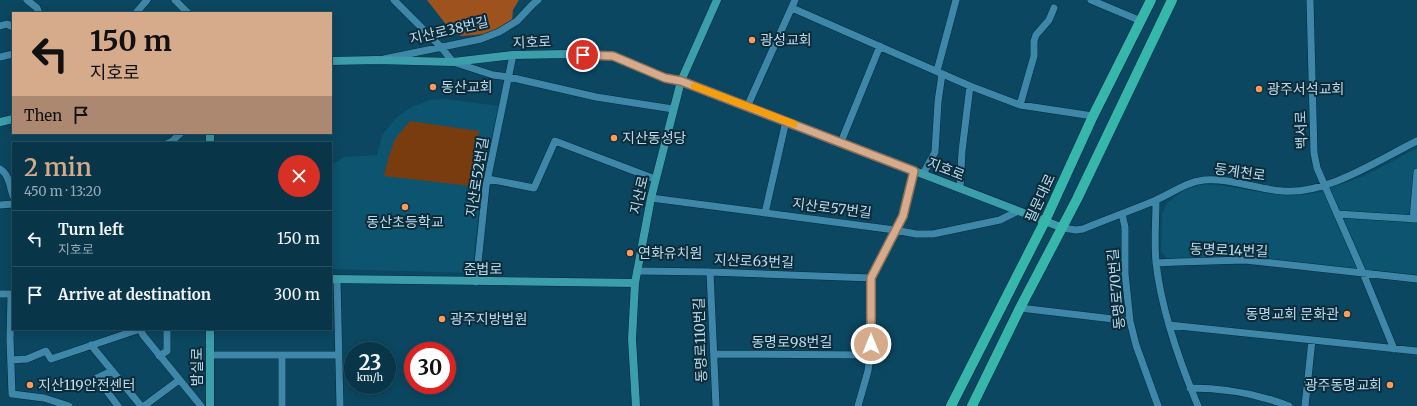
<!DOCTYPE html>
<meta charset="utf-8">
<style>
:root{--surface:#083548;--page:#113d4f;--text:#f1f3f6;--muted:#98abb4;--line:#295060;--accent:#d6ab8b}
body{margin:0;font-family:Merriweather,"Noto Sans KR",serif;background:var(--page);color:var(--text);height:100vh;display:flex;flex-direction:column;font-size:15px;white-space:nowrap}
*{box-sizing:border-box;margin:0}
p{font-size:13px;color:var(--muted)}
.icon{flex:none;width:22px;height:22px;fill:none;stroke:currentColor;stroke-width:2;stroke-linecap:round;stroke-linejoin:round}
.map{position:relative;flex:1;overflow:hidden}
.panel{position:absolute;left:12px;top:142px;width:320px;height:188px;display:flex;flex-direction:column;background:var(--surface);border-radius:0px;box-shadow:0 2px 10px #0003,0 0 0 1px var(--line)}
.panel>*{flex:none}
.top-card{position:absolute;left:12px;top:12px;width:320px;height:122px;border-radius:0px;box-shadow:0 2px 10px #0003,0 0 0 1px var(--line);background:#d6ab8b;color:#111;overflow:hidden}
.speed{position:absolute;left:344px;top:342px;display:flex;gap:8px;font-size:20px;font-weight:700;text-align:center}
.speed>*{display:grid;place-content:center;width:52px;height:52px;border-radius:50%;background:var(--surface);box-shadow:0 2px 10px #0003,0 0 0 1px var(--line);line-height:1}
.speed small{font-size:10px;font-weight:400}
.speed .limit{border:6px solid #d22;background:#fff;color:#111}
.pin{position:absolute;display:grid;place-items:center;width:34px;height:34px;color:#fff;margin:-17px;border:2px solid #fff;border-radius:50%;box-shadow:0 1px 4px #0007}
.me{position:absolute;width:44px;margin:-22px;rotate:0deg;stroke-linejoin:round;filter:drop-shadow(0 0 3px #0008)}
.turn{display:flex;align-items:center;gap:14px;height:84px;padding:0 12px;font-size:18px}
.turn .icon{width:52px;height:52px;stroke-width:2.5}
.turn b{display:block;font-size:28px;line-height:34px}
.then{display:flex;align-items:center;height:38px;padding:0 12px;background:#0003;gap:8px;font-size:15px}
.round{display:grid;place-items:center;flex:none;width:42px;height:42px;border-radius:21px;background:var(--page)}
.overview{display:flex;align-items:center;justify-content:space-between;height:68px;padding:0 12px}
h1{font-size:24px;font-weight:600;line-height:30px;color:var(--accent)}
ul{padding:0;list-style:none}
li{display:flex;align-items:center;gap:12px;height:56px;padding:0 12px;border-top:1px solid var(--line)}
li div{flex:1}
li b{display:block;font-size:15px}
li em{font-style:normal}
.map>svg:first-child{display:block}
.built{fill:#0c546f}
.green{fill:#793c0e}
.forest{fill:#9e531e}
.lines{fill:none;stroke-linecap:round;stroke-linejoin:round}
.street-casing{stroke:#032c3d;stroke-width:8}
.secondary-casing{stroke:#032c3d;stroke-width:9}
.primary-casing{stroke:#032c3d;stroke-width:11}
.street{stroke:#3f87a9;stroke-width:7}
.secondary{stroke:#3b9eaa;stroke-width:8}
.primary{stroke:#37b6ab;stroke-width:10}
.route-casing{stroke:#8b6f5a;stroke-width:10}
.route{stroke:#d6ab8b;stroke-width:7}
.slow{stroke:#f59e0b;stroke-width:7}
.poi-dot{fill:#ff9a5b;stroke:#0d2b39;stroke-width:1.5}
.labels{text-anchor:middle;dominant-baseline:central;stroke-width:4;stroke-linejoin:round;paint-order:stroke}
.street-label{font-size:14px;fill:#b9dbed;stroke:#0d2b39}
.poi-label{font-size:14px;fill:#b9dbed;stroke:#0d2b39;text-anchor:start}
</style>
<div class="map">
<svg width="1417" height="406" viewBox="0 0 1417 406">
<rect width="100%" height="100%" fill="#0b4760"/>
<!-- built -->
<path class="built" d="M445 99 499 106 484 168 472 273 332 269 331 246V165L344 157 377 155 382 135 396 118 404 112 412 107 430 100Z
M1417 148V275L1296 264 1208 259 1167 258 1161 252 1162 214 1167 203 1184 190 1203 184 1219 185 1266 193 1290 195 1317 193 1364 176Z"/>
<!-- green -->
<path class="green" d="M410 121 479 131 471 186 384 176 389 156 395 139Z"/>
<!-- forest -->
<path class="forest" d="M427 0H519L513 10 512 22 485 34 461 36 448 27Z"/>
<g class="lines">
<defs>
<path id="street" d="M27 0 37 8 39 13
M175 0 188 13
M394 0 441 47 453 62 493 75 509 77 596 97 673 109
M1091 0 1141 21
M1310 0 1314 153 1317 168 1363 273 1394 349
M792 8 970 86 1020 105 1093 116
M136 13 147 0
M0 26 7 24 13 27
M0 57 13 54
M384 59 481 39 499 32 517 21 533 4 538 0
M937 71 956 0
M1020 105 1034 56V41L1036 35 1049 20 1054 8
M747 107 795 0
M841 142 880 46
M168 143 171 142 181 133
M0 169C9 174 10 187 13 196
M923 174 935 152 938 102 942 74
M488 179 534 188 555 141 655 179
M960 188 962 151 970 86
M651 198 895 230 916 234H933L1000 220 1018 211
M1156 200C1156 220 1154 242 1156 262 1161 309 1180 363 1198 406
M0 205 13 204
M765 213 786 121
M1122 214 1125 227V273L1130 321 1136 345 1158 406
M1337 214 1417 219
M1413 219 1417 172
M1063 228 1076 230 1083 229C1107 219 1130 211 1154 201 1171 194 1185 182 1204 180 1230 178 1256 189 1282 191 1327 195 1378 160 1417 141
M1156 263 1178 262 1245 260 1417 279
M637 271 710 272 871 278
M710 272 716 406
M337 279 340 406
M476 282 486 186 513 55
M0 294H13
M11 294 10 339 12 394 44 398 69 406
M1020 308 1130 321
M1169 325 1417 351
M140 329 143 335 201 406
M91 345 141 406
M714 354 870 355
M210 355H338
M282 355V406
M159 356 167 351V329
M11 360 27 359 46 351 51 359 140 329
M112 371 97 378 118 406
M1190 388C1223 388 1258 394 1289 406
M144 406 179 380
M858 406 868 371 870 355 871 278 903 216 914 171
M1305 406 1312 340"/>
<path id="secondary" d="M331 61 377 60 453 62 513 55 567 54 613 56 665 78 681 81 1063 228
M0 122 13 119
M210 133V143
M331 279 635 283
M210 406V329
M636 406 632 339 635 283 651 198 681 81 717 0"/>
<path id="primary" d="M951 406 1045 221 1093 116 1151 0
M972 406 1020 308 1077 199 1172 0"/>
</defs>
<!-- street casing -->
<use href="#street" class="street-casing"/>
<!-- secondary casing -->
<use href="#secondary" class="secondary-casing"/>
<!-- primary casing -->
<use href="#primary" class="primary-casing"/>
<!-- street -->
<use href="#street" class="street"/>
<!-- secondary -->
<use href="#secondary" class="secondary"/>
<!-- primary -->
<use href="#primary" class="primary"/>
</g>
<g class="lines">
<defs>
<path id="route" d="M583 55 613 56 665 78 681 81 914 171 903 216 871 278V344"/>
</defs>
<!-- route casing -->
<use href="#route" class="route-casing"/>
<!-- route -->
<use href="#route" class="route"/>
<!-- slow -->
<path class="slow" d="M694 86 794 124"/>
</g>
<!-- markers -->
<g class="poi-dot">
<circle cx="752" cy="40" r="4"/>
<circle cx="433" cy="87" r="4"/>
<circle cx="1259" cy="89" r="4"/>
<circle cx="614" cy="138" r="4"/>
<circle cx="405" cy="207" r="4"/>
<circle cx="630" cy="253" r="4"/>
<circle cx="1347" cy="314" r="4"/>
<circle cx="442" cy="319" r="4"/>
<circle cx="30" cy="385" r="4"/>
<circle cx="1390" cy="385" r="4"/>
</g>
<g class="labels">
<!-- street labels -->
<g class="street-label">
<text transform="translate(449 30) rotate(-13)">지산로38번길</text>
<text transform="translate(532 42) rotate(-2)">지호로</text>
<text transform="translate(1301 130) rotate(-92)">백서로</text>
<text transform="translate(946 169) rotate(21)">지호로</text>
<text transform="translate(1240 172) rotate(8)">동계천로</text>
<text transform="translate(477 177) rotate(-81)">지산로52번길</text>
<text transform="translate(639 195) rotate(-77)">지산로</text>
<text transform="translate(1040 198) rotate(-65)">필문대로</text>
<text transform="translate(832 208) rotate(7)">지산로57번길</text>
<text transform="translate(1229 250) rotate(2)">동명로14번길</text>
<text transform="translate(754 261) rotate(2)">지산로63번길</text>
<text x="483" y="269">준법로</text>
<text transform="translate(1116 289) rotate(-95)">동명로70번길</text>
<text transform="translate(700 340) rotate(-92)">동명로110번길</text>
<text x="792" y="342">동명로98번길</text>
<text transform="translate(197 367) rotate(-90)">밤실로</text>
</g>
<!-- poi labels -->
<g class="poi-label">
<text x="760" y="40">광성교회</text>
<text x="441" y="87">동산교회</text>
<text x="1267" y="89">광주서석교회</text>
<text x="622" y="138">지산동성당</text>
<text x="405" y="222" text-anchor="middle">동산초등학교</text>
<text x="638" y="253">연화유치원</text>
<text x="1339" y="314" text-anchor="end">동명교회 문화관</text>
<text x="450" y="319">광주지방법원</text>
<text x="38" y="385">지산119안전센터</text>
<text x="1382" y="385" text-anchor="end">광주동명교회</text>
</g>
</g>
</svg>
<div class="speed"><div>23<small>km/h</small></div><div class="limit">30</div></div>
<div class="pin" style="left:583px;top:55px;background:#d93025"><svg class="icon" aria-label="arrive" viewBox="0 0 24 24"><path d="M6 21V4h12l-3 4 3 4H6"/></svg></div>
<svg class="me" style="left:871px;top:344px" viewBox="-20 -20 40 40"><circle r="17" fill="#d6ab8b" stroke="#fff" stroke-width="3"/><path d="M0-11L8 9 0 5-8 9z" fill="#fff"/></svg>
<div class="top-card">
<div class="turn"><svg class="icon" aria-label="left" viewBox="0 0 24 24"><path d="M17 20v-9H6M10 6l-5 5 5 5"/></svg><div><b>150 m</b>지호로</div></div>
<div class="then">Then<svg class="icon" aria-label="arrive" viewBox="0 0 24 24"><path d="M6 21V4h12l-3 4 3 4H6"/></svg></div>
</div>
<section class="panel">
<div class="overview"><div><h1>2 min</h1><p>450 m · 13:20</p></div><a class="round" style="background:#d93025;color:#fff"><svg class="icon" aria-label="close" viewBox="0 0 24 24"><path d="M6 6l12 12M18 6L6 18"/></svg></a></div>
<ul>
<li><svg class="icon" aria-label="left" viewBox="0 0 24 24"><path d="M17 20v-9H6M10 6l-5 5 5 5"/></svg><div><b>Turn left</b><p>지호로</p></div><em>150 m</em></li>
<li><svg class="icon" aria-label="arrive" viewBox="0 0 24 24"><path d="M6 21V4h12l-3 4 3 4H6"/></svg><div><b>Arrive at destination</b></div><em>300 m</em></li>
</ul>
</section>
</div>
